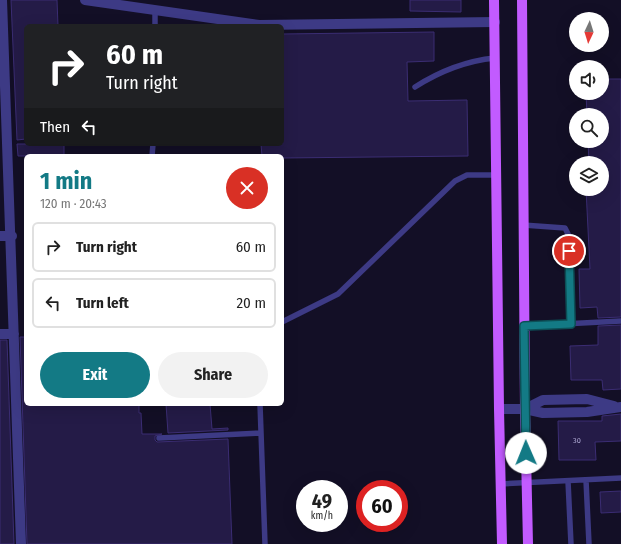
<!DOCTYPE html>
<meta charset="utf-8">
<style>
:root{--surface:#fff;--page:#f2f2f2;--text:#222;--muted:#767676;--line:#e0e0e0;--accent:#137a85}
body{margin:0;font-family:"Fira Sans Condensed",sans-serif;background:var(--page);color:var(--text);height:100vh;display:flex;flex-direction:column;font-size:15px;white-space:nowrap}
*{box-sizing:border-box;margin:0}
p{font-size:13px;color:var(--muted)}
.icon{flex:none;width:22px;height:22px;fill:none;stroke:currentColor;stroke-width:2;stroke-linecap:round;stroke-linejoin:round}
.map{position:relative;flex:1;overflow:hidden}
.drawer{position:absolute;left:24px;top:154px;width:260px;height:252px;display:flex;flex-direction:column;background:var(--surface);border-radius:6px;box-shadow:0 4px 16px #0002}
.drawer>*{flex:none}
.hud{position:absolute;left:24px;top:24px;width:260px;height:122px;border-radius:6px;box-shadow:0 4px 16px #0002;background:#202124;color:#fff;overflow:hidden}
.needle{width:26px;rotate:184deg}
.controls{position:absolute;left:569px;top:12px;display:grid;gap:8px}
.controls a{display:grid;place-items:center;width:40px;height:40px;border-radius:50%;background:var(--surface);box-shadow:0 4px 16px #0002;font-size:20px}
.speed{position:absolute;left:296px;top:480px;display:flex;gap:8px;font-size:20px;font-weight:700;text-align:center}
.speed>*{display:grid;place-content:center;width:52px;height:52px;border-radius:50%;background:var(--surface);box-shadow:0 4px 16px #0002;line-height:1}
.speed small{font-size:10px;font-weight:400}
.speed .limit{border:6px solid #d22;background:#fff;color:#111}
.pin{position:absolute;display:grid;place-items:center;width:34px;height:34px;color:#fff;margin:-17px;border:2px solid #fff;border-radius:50%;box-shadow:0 1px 4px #0007}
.me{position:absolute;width:44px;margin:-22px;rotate:359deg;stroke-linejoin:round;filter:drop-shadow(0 0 3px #0008)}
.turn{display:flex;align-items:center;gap:14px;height:84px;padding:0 16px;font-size:18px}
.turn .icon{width:52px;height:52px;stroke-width:2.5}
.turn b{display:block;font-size:28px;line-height:34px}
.then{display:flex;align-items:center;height:38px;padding:0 16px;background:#0003;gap:8px;font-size:15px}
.round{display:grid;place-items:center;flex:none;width:42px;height:42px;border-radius:21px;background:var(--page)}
.headline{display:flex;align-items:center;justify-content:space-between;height:68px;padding:0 16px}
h1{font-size:24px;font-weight:700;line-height:30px;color:var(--accent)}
.cta{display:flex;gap:8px;margin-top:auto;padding:8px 16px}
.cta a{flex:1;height:46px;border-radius:24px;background:var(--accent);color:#fff;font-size:16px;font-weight:700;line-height:46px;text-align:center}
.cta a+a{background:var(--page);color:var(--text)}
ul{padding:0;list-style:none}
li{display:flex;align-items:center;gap:12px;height:50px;margin:0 8px 6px;padding:0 8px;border:2px solid var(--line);border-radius:6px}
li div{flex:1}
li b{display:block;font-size:15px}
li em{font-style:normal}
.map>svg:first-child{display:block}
.building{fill:#241b47;stroke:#3b2d73}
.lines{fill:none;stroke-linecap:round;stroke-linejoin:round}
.lane{stroke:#3d3a85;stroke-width:5.5}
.street{stroke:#3d3a85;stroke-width:10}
.primary{stroke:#c25bff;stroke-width:10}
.route-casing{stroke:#0c4f56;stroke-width:10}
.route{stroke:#137a85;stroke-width:7}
.labels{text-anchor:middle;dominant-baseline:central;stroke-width:4;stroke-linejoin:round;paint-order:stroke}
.number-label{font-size:8px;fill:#aca6d1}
</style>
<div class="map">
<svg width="621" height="544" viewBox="0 0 621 544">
<rect width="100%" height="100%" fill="#130f26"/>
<!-- building -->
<path class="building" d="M11 0H57L58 26H26V139L17 140Z
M410 0H461V12L410 11Z
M434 32V61L407 62 408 101 467 100 468 156 282 158V156H262L261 144H282V34Z
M602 79H621V317L598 318 597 307 580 308 579 269H590L586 189H602V163H589L588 141H602V115H587L586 93H602Z
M17 144H64V156H18Z
M621 325V389L603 390 602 380H571L570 346 598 345V326Z
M20 337H26V404H139V413H141L142 434H162L155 436V440L157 442 228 439 232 544H27Z
M0 340H7L14 544H0Z
M166 404H210L212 429 228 428V430L168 433Z
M621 414V441L595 442 596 460H559L558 421H602V416Z
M621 491V512L601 513 600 492Z"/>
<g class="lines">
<!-- lane -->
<path class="lane" d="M155 26V12
M415 87C440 71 465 61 495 58
M152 156 153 144
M523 225 565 228 569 236 571 324
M282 322 338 294 455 181 467 175H497
M524 326 621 321
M260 404 265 544
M159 438 261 433
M586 480 589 544
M568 481 571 544
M500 484 621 478"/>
<!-- street -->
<path class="street" d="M2 0 21 544
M85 0 259 25 495 22
M0 236H12
M0 334H14
M499 409H525L543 413 587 412 621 407
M525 409 543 400 587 399 614 406"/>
<!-- primary -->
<path class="primary" d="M494 0 499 409 502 544
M522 0 525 409 528 544"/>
</g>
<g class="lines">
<defs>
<path id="route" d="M526 453 524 326 571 324 569 251"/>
</defs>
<!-- route casing -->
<use href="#route" class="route-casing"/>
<!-- route -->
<use href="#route" class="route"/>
</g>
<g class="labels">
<!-- number labels -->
<g class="number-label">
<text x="577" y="440">30</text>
</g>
</g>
</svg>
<div class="controls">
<a><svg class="needle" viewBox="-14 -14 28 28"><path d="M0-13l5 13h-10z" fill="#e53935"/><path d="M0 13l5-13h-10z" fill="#767676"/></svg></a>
<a><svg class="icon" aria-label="sound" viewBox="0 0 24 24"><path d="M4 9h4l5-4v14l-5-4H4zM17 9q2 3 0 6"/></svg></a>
<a><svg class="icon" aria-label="search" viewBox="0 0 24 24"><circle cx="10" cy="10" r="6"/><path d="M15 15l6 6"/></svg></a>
<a><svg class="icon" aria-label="layers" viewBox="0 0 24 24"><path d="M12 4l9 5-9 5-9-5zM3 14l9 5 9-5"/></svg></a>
</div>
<div class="speed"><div>49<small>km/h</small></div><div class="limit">60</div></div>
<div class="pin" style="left:569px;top:251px;background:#d93025"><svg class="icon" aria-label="arrive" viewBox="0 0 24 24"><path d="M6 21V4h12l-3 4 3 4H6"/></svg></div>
<svg class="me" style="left:526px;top:453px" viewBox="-20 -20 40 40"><circle r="19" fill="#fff"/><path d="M0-13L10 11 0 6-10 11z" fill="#137a85"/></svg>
<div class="hud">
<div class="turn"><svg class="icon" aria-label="right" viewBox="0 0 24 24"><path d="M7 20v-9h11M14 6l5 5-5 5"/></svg><div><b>60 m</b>Turn right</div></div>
<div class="then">Then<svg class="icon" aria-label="left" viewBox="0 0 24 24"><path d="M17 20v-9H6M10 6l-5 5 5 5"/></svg></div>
</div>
<section class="drawer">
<div class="headline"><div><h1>1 min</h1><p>120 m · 20:43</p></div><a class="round" style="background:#d93025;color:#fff"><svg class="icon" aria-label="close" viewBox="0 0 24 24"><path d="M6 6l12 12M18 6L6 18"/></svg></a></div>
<ul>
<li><svg class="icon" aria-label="right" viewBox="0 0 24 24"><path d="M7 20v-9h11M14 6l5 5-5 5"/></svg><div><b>Turn right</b></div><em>60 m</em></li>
<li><svg class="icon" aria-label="left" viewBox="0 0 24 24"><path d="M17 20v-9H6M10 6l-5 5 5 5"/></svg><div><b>Turn left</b></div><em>20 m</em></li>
</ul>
<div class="cta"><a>Exit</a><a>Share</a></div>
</section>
</div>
